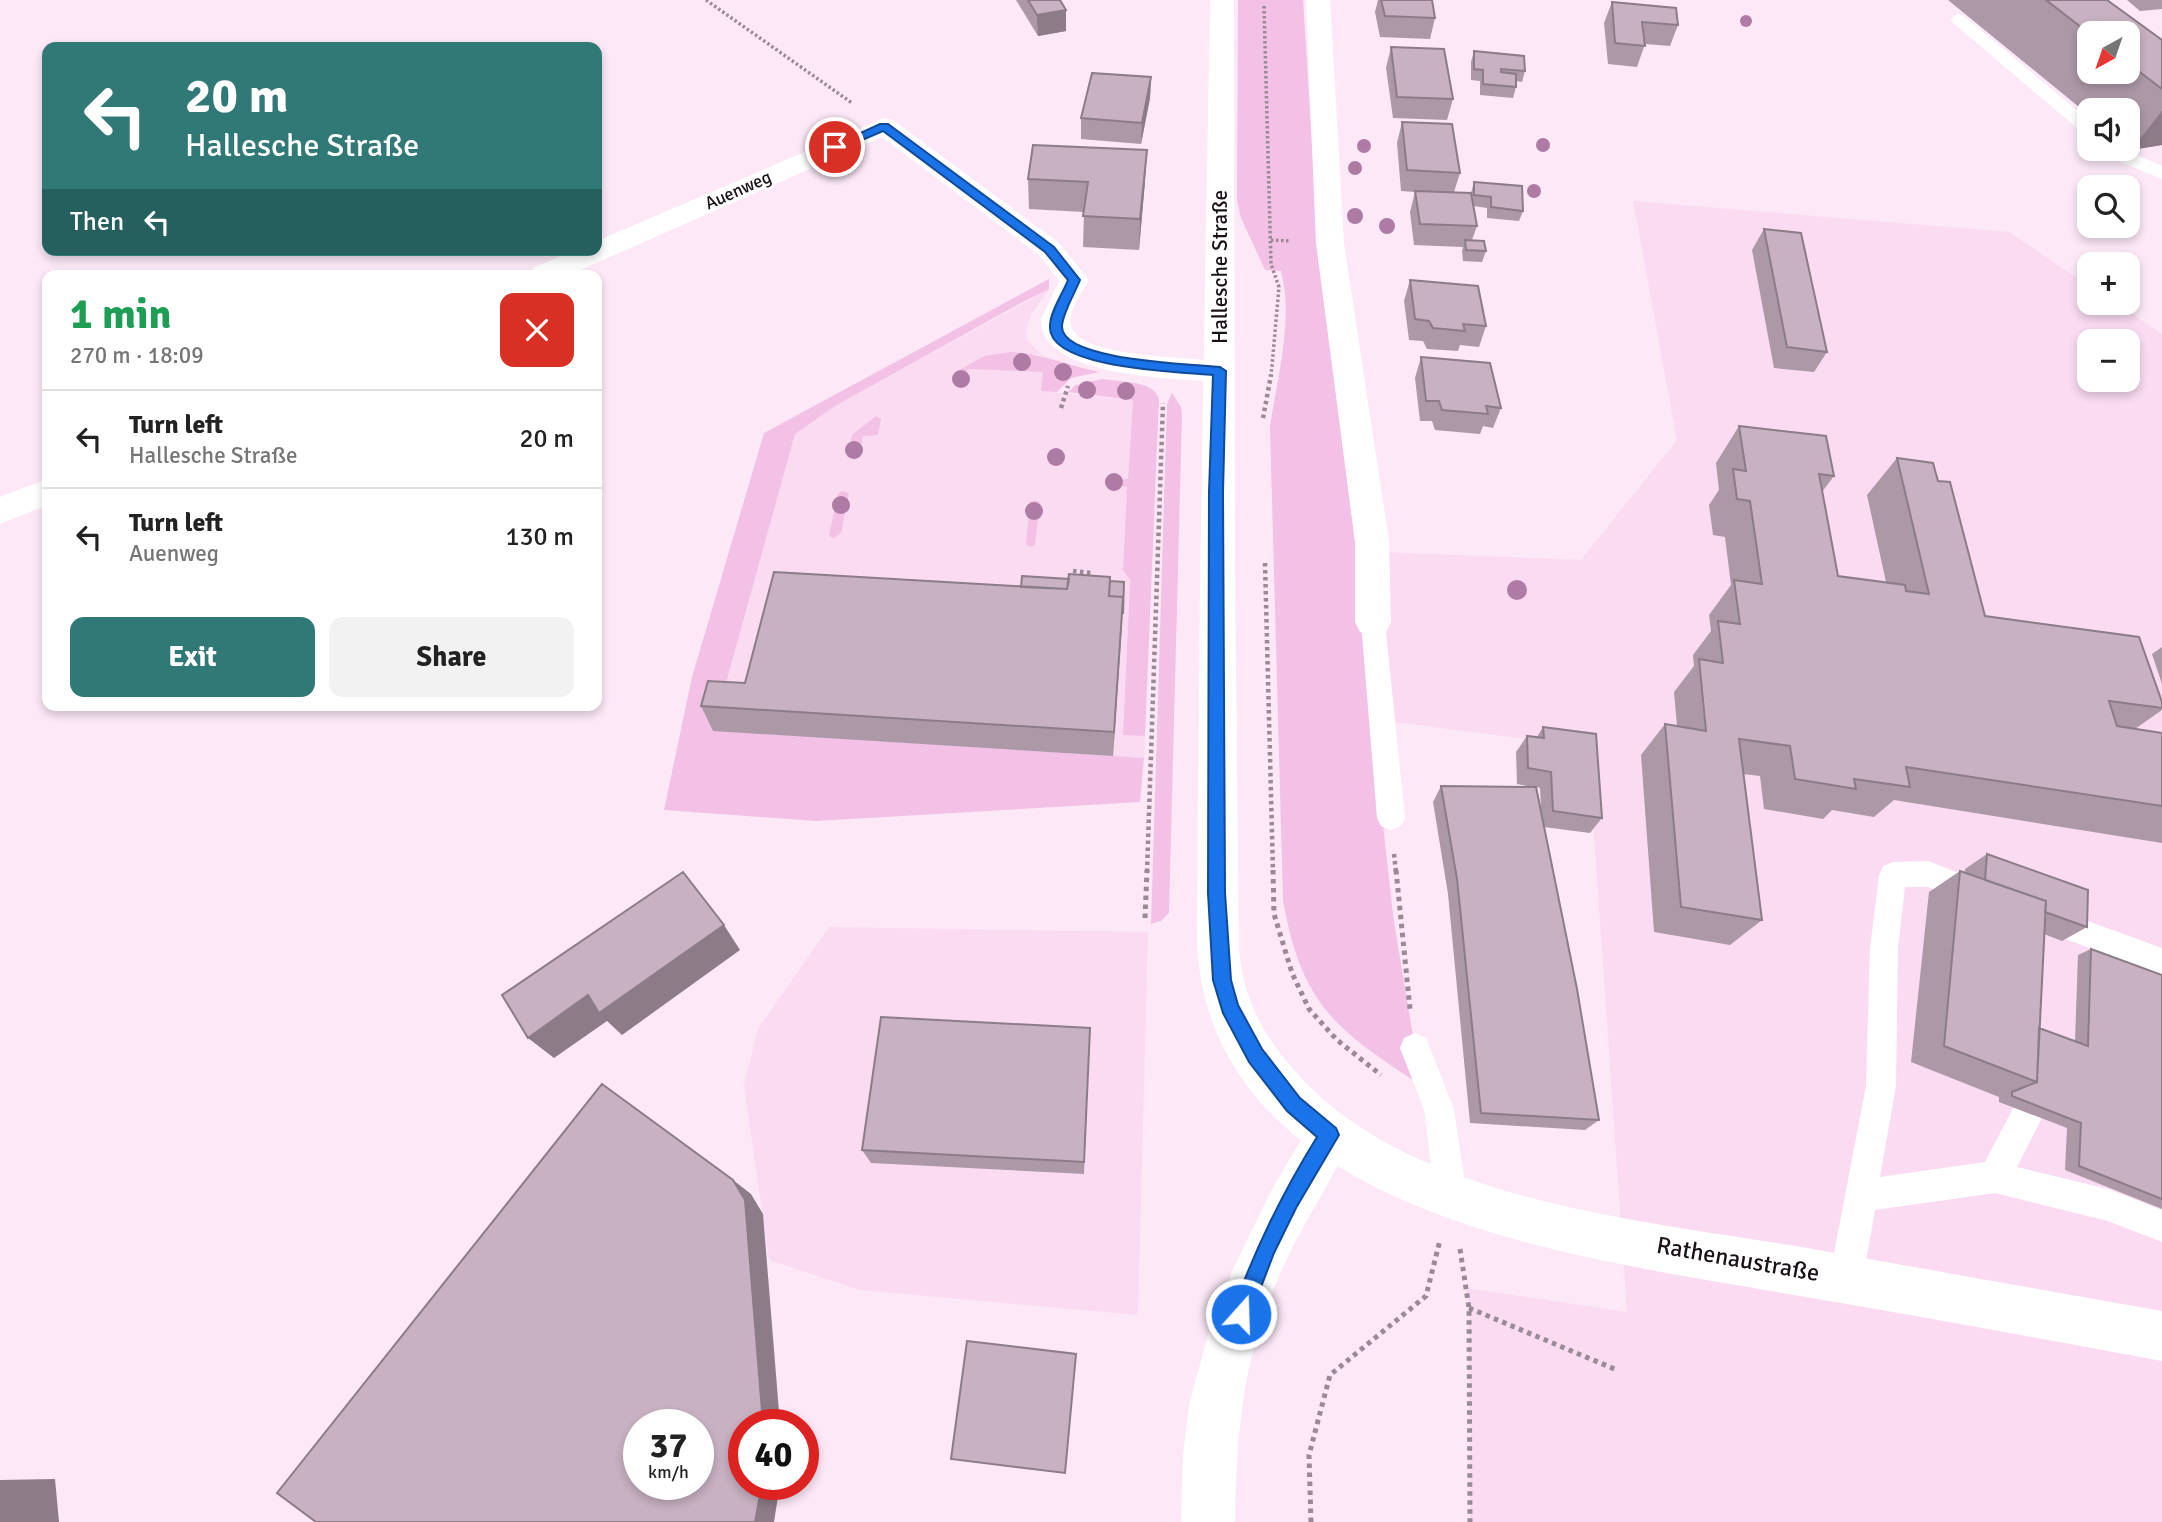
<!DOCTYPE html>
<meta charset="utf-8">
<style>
:root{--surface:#fff;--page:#f2f2f2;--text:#222;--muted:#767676;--line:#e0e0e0;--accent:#307976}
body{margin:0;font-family:Signika,sans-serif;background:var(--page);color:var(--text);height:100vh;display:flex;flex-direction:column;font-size:26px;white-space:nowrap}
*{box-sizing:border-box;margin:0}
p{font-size:23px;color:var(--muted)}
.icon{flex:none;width:38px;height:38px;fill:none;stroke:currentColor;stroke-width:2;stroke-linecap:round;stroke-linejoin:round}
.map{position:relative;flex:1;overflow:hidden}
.panel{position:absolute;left:42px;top:270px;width:560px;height:441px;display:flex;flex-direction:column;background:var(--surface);border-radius:14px;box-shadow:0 4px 10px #0003}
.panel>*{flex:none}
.top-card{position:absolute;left:42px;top:42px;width:560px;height:214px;border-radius:14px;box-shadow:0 4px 10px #0003;background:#307976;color:#fff;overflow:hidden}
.needle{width:46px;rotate:220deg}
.controls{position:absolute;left:2077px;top:21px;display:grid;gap:14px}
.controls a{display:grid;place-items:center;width:63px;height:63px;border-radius:14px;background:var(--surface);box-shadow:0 4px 10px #0003;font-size:35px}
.speed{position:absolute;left:623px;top:1409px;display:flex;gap:14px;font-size:35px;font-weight:700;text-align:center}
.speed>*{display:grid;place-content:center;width:91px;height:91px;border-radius:50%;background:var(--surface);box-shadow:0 4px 10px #0003;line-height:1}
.speed small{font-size:18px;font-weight:400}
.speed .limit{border:10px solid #d22;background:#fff;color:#111}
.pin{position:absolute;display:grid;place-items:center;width:60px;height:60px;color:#fff;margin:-30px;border:4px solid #fff;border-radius:50%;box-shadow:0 2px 7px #0007}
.me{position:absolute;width:77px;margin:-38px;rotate:20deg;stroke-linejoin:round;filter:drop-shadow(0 0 5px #0008)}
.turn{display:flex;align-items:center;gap:24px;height:147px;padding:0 28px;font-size:32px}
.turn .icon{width:91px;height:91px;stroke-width:2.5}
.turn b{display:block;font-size:49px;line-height:60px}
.then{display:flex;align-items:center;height:66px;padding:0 28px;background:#0003;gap:14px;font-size:26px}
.round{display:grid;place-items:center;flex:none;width:74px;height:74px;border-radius:14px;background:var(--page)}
.summary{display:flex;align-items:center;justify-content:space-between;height:119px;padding:0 28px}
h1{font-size:42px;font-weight:800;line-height:52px;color:#1e9e55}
.action{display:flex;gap:14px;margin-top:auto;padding:14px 28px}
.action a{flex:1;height:80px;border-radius:14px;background:var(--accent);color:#fff;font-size:28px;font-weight:800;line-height:80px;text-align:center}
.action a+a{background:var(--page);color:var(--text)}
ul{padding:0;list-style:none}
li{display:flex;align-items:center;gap:21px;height:98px;padding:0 28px;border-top:2px solid var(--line)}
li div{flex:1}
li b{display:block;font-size:26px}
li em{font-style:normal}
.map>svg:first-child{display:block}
.built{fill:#fadbf2;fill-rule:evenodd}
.green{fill:#f2c1e5}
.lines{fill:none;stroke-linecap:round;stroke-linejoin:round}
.path-far2{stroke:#998a95;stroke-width:3.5;stroke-dasharray:2.5 2.5;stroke-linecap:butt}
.path-far1{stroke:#998a95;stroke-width:4.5;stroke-dasharray:3.5 3.5;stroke-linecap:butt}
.path{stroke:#998a95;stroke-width:5;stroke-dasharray:4.5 4.5;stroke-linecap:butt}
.service{fill:#fff;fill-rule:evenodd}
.minor{fill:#fff;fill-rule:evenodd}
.tertiary{fill:#fff;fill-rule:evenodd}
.secondary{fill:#fff;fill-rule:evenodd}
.tree{fill:#ae7ba5}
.wall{fill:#ac98a7;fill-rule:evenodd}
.shaded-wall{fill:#8c7c88}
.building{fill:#c8b1c2;stroke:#8c7c88;stroke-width:2;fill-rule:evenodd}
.route{fill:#1a73e8;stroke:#114b97;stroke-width:2}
.labels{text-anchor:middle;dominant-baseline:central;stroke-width:5;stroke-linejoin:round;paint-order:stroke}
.far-street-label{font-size:18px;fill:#1a1218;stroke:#fff}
.street-label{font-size:21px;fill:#1a1218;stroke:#fff}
.near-street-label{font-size:24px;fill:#1a1218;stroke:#fff}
</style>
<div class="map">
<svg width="2162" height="1522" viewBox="0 0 2162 1522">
<rect width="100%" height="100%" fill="#fce8f7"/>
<!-- built -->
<path class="built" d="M1633 201 2009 232 2089 286 2090 303H2116L2162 334V1522H1470L1469 1308 1466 1288 1627 1312 1588 747 1371 719 1356 551 1581 560 1677 440ZM2090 341H2128V380H2090Z
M1049 289 1031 315 1026 331 1027 340 1044 357 1037 354 960 370 959 386 965 383 968 369 1043 372 1041 391 1133 400 1128 479H1110L1108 486 1127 487 1123 570 1130 579 1123 734 1145 736 1144 758 713 731 795 434 815 418 860 392Z
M829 927 1148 932 1138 1315 860 1290 769 1260 744 1085 758 1029Z"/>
<!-- green -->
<path class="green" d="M1238 0H1303L1319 257 1356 551 1371 719 1394 922 1415 1048 1433 1093C1343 1034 1302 1012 1283 900L1270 427C1277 379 1294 319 1281 271L1265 270 1241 218 1237 201Z
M1049 279V289L1019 304 835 406 795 434 713 730 1144 758 1140 802 816 821 664 810 692 677 764 433Z
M1011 352C1041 353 1069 366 1099 372L1071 378 1057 392 1041 391 1043 372 968 369 963 385H956L960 370 984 356Z
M1102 379C1119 382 1154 380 1159 399L1145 736 1123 735 1130 580 1123 570 1127 487 1105 484V481L1128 479 1133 400 1068 392 1076 385Z
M1172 393 1181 407 1182 414 1169 913 1161 921 1151 924 1167 404Z
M876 416 881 419 878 435 863 436 860 453 850 455 848 453 852 435Z
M842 491 849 493 841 533 834 538 829 536 838 493Z
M1035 500 1040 502 1035 545 1030 547 1026 544 1030 502Z"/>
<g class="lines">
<!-- path-far2 -->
<path class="path-far2" d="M706 0 852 103
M1264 6 1271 264 1279 287 1271 377
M1271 240 1291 241"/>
<!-- path-far1 -->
<path class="path-far1" d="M1061 408 1068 386
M1263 418 1271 375
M1265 563 1273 872
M1073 571 1091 573 1090 579
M1394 854 1396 872
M1147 872 1163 403"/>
<!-- path -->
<path class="path" d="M1273 870 1274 914 1292 973 1309 1009 1337 1040 1381 1075
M1396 870 1410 1009
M1145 918 1147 870
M1460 1249 1469 1308 1470 1522
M1469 1308 1617 1370
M1311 1522 1309 1455 1330 1375 1426 1296 1440 1240"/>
<!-- service -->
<path class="service" d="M1958 14 1964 16 2090 121V135L2084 134 1952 22 1950 19Z
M2103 149H2123L2162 166V179L2113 159Z
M1373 612 1382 615 1385 622 1405 818 1401 826 1391 830 1381 826 1377 818 1361 622 1364 615Z
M1928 861 1974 879 1978 888 1974 897 1964 901 1928 887H1905L1898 948 1896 1086 1880 1177 1985 1162 2030 1076 2041 1072 2059 1080 2063 1091 2059 1102 2048 1106 2017 1167 2108 1189 2162 1210V1242L2108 1221 1995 1193 1875 1210 1863 1279 1858 1291 1846 1296 1834 1291 1829 1279 1866 1086 1870 948 1879 875 1883 866 1893 862Z
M2063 912 2162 948V976L2053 934 2049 925 2053 916Z
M1415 1033 1426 1038 1454 1109 1467 1197 1462 1208 1451 1213 1440 1208 1435 1197 1424 1109 1400 1048 1404 1038Z"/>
<!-- minor -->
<path class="minor" d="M1306 0H1330L1344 243 1389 541 1391 622 1386 632 1373 636 1360 632 1355 622V541L1316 243Z
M884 118 893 120 1059 243 1089 280C1082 292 1068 311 1071 325 1079 361 1202 355 1231 364L1235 371 1231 378 1220 382C1181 379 1038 378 1041 319L1059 281 1039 255 882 137 569 275H529L533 268 575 250H597V241Z
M47 479V505L0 524V497Z"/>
<!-- tertiary -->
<path class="tertiary" d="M1329 1112 1345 1119 1352 1135C1334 1179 1305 1219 1285 1263 1243 1353 1237 1424 1235 1522H1181L1183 1456 1189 1405 1211 1324 1234 1267 1271 1191 1313 1119Z"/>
<!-- secondary -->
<path class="secondary" d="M1210 0H1234L1235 575 1239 950C1243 995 1260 1030 1289 1064 1401 1202 1643 1220 1807 1248 1925 1269 2044 1290 2162 1311V1361C2039 1338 1917 1316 1794 1295 1588 1258 1209 1219 1197 942L1200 575Z"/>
</g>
<!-- trees -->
<g class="tree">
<circle cx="1746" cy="21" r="6"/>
<circle cx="1543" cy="145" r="7"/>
<circle cx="1364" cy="146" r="7"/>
<circle cx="1355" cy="168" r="7"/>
<circle cx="1534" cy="191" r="7"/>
<circle cx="1355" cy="216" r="8"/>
<circle cx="1387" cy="226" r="8"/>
<circle cx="1022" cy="362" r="9"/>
<circle cx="1063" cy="372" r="9"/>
<circle cx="961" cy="379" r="9"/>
<circle cx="1087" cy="390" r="9"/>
<circle cx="1126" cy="391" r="9"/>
<circle cx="854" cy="450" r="9"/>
<circle cx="1056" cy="457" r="9"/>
<circle cx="1114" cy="482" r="9"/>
<circle cx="841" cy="505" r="9"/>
<circle cx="1034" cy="511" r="9"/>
<circle cx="1517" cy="590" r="10"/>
</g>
<!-- wall -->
<path class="wall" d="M1016 0H1060L1066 31 1038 36Z
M1378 0H1432L1435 18 1430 39 1380 37 1375 12Z
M1948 0H2107L2162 40V145L2131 150 2128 147V110H2090V116ZM2090 33H2128V72H2090Z
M2127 0H2162V9L2140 11Z
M1612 2 1678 25 1670 46 1645 44 1637 67 1608 64 1604 23Z
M1391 47 1453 99 1447 120 1393 118 1386 68Z
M1474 51 1525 71 1522 82 1516 81V87L1513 98 1480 95V81L1471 80V62Z
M1151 77 1150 98 1141 144 1081 139V118Z
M1402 122 1460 173 1454 192 1471 193 1474 182 1523 211 1519 221 1487 218V208L1473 206 1477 226 1472 240 1486 251 1482 262 1463 261 1462 251 1463 247 1414 245 1410 212 1415 192 1401 191 1397 143Z
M1028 179 1145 181 1139 250 1083 247 1084 212 1029 209Z
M1764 229 1827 352 1814 372 1774 368 1752 250Z
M1410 280 1486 326 1479 347 1460 345 1458 351 1427 349 1423 341 1409 340 1404 301Z
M1421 357 1501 408 1493 428 1483 426 1480 434 1435 430 1432 421H1420L1415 378Z
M1739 426 1834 476 1822 492 1838 576 1886 582 1867 495 1897 458 1938 481 1985 616 2162 702V710L2135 729 2162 733V843L1894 800 1874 817 1832 810 1823 819 1764 809 1760 776 1743 774 1762 920 1730 945 1654 932 1641 755 1665 724 1677 726 1674 692 1694 666 1693 655 1711 631 1709 615 1731 585 1725 537 1713 535 1709 505 1719 490 1716 463Z
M1110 581 1124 582 1113 756 713 731 701 706 745 683 1021 587Z
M2162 647V684L2152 654Z
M1543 727 1602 818 1590 833 1544 827 1599 1120 1585 1130 1470 1123 1448 894 1433 802 1441 786 1533 787 1517 784 1516 752 1527 736 1537 737ZM1537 787 1540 788 1541 808Z
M1987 854 2087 927 2062 941 2044 934 2039 1028 2075 1041 2078 955 2091 949 2162 975V1209L2065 1170 2067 1128 1999 1102V1097L1911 1062 1929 892 1960 871 1965 872V869Z
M1090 1028 1084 1174 871 1163 862 1150Z"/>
<!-- shaded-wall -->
<path class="shaded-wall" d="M1066 10V31L1038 36 1037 15Z
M1151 77 1150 98 1141 144 1142 123Z
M2162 111V145L2131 150Z
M1147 150 1145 181 1139 250 1140 219Z
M1123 597 1122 624 1113 756 1114 732Z
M724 925 740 950 622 1035 607 1021 554 1058 528 1038 588 995Z
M733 1180 751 1194 763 1214 780 1424H763Z
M55 1479 59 1522H0V1480Z
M762 1484H780L774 1522H755Z"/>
<!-- building -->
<path class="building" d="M1028 0H1060L1066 10 1037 15Z
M1381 0H1432L1435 18 1385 16Z
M2046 0H2107L2162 40V89L2128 63V33L2090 34Z
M1612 2 1676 8 1678 25 1642 22 1645 46 1615 43Z
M1391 47 1444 49 1453 99 1397 97Z
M1474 51 1524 56 1525 71 1501 69V72L1516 74V87L1483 84V70L1474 69Z
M1092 73 1151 77 1142 123 1081 118Z
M1402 122 1452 124 1460 173 1407 170Z
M1033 145 1147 150 1140 219 1083 216 1088 182 1028 179Z
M1474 182 1522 186 1523 211 1491 207V197L1474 195Z
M1415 191 1471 193 1477 226 1420 224Z
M1764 229 1801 233 1827 352 1787 347Z
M1465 240 1484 241 1486 251 1466 250Z
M1410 280 1478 286 1486 326 1463 324 1465 331 1433 328 1429 321 1415 319Z
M1421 357 1490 363 1501 408 1486 406 1488 414 1442 410 1439 401H1426Z
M1739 426 1826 436 1834 476 1819 474 1838 576 1905 585 1906 591 1929 594 1897 458 1933 463 1938 481 1950 482 1985 616 2139 637 2162 702V708L2109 701 2117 726 2162 733V806L1906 767 1910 787 1854 779 1856 789 1795 779 1790 746 1739 739 1762 920 1681 907 1665 724 1706 731 1699 659 1723 663 1718 621 1740 624 1734 580 1762 584 1750 501 1737 499 1733 469 1746 471Z
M774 572 1067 589 1069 574 1110 577 1109 596 1123 597 1114 732 701 706 708 681 745 683Z
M1022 576 1069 579 1067 589 1021 587Z
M1110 581 1124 582 1123 614V597L1109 596Z
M1543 727 1596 734 1602 818 1553 811 1551 772 1528 768 1527 736 1544 738Z
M1441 786 1536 787 1577 989 1599 1120 1481 1113 1457 879Z
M1987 854 2088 890 2087 927 2045 912 2046 901 1985 880Z
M1960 871 2046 901 2037 1082 1944 1046Z
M683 872 724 925 599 1013 588 995 528 1038 502 995Z
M2091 949 2162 975V1199L2079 1166 2081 1123 2012 1096V1092L2037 1082 2039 1028 2088 1046Z
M881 1017 1090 1028 1084 1162 862 1150Z
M602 1084 733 1180 745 1200 763 1424H744V1484H762L755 1522H316L277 1493ZM639 1424H698V1484H639Z
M967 1341 1076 1354 1065 1473 951 1459Z"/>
<!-- route -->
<path class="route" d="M880 124H888L1054 247 1080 280C1075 293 1063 312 1062 326 1060 361 1194 364 1220 367L1226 371 1223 492 1225 893 1231 980 1238 1005 1262 1049 1300 1098 1336 1128 1339 1135 1296 1208 1274 1253 1248 1321 1241 1324 1234 1321 1231 1314C1256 1248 1280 1197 1317 1137L1287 1111 1249 1062 1223 1013 1213 980 1208 893 1209 492 1213 375C1183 372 1047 369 1050 326 1050 312 1063 293 1068 280L1045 252 883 131 839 150 830 147Z"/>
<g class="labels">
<!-- far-street labels -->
<g class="far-street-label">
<text transform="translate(738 190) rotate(-24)">Auenweg</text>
</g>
<!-- street labels -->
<g class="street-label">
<text transform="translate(1220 267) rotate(-90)">Hallesche Straße</text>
</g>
<!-- near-street labels -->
<g class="near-street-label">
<text transform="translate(1738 1259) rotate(10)">Rathenaustraße</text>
</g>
</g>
</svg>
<div class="controls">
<a><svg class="needle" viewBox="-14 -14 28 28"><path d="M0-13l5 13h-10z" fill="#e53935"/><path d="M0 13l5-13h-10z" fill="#767676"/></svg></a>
<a><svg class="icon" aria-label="sound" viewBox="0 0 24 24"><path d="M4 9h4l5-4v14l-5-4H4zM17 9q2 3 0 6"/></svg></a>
<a><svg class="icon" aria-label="search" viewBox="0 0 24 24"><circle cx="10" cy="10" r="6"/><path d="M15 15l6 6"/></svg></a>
<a>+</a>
<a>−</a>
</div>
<div class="speed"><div>37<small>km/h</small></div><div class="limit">40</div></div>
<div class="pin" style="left:835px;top:147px;background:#d93025"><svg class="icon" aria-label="arrive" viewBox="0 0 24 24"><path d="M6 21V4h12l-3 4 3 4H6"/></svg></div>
<svg class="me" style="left:1241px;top:1314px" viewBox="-20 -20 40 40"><circle r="17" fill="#1a73e8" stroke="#fff" stroke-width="3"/><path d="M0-11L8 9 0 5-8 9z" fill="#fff"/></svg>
<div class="top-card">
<div class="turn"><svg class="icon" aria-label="left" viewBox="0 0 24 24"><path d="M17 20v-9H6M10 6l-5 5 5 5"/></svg><div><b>20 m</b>Hallesche Straße</div></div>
<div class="then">Then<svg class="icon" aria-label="left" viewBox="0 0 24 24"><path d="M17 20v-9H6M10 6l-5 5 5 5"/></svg></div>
</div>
<section class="panel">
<div class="summary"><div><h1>1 min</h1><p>270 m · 18:09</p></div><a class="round" style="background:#d93025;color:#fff"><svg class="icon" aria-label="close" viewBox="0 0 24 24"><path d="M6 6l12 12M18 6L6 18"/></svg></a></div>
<ul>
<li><svg class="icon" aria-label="left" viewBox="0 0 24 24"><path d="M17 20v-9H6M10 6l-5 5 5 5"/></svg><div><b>Turn left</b><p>Hallesche Straße</p></div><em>20 m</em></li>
<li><svg class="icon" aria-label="left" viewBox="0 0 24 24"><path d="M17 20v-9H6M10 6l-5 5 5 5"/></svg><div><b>Turn left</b><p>Auenweg</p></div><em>130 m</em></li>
</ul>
<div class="action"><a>Exit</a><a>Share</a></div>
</section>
</div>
